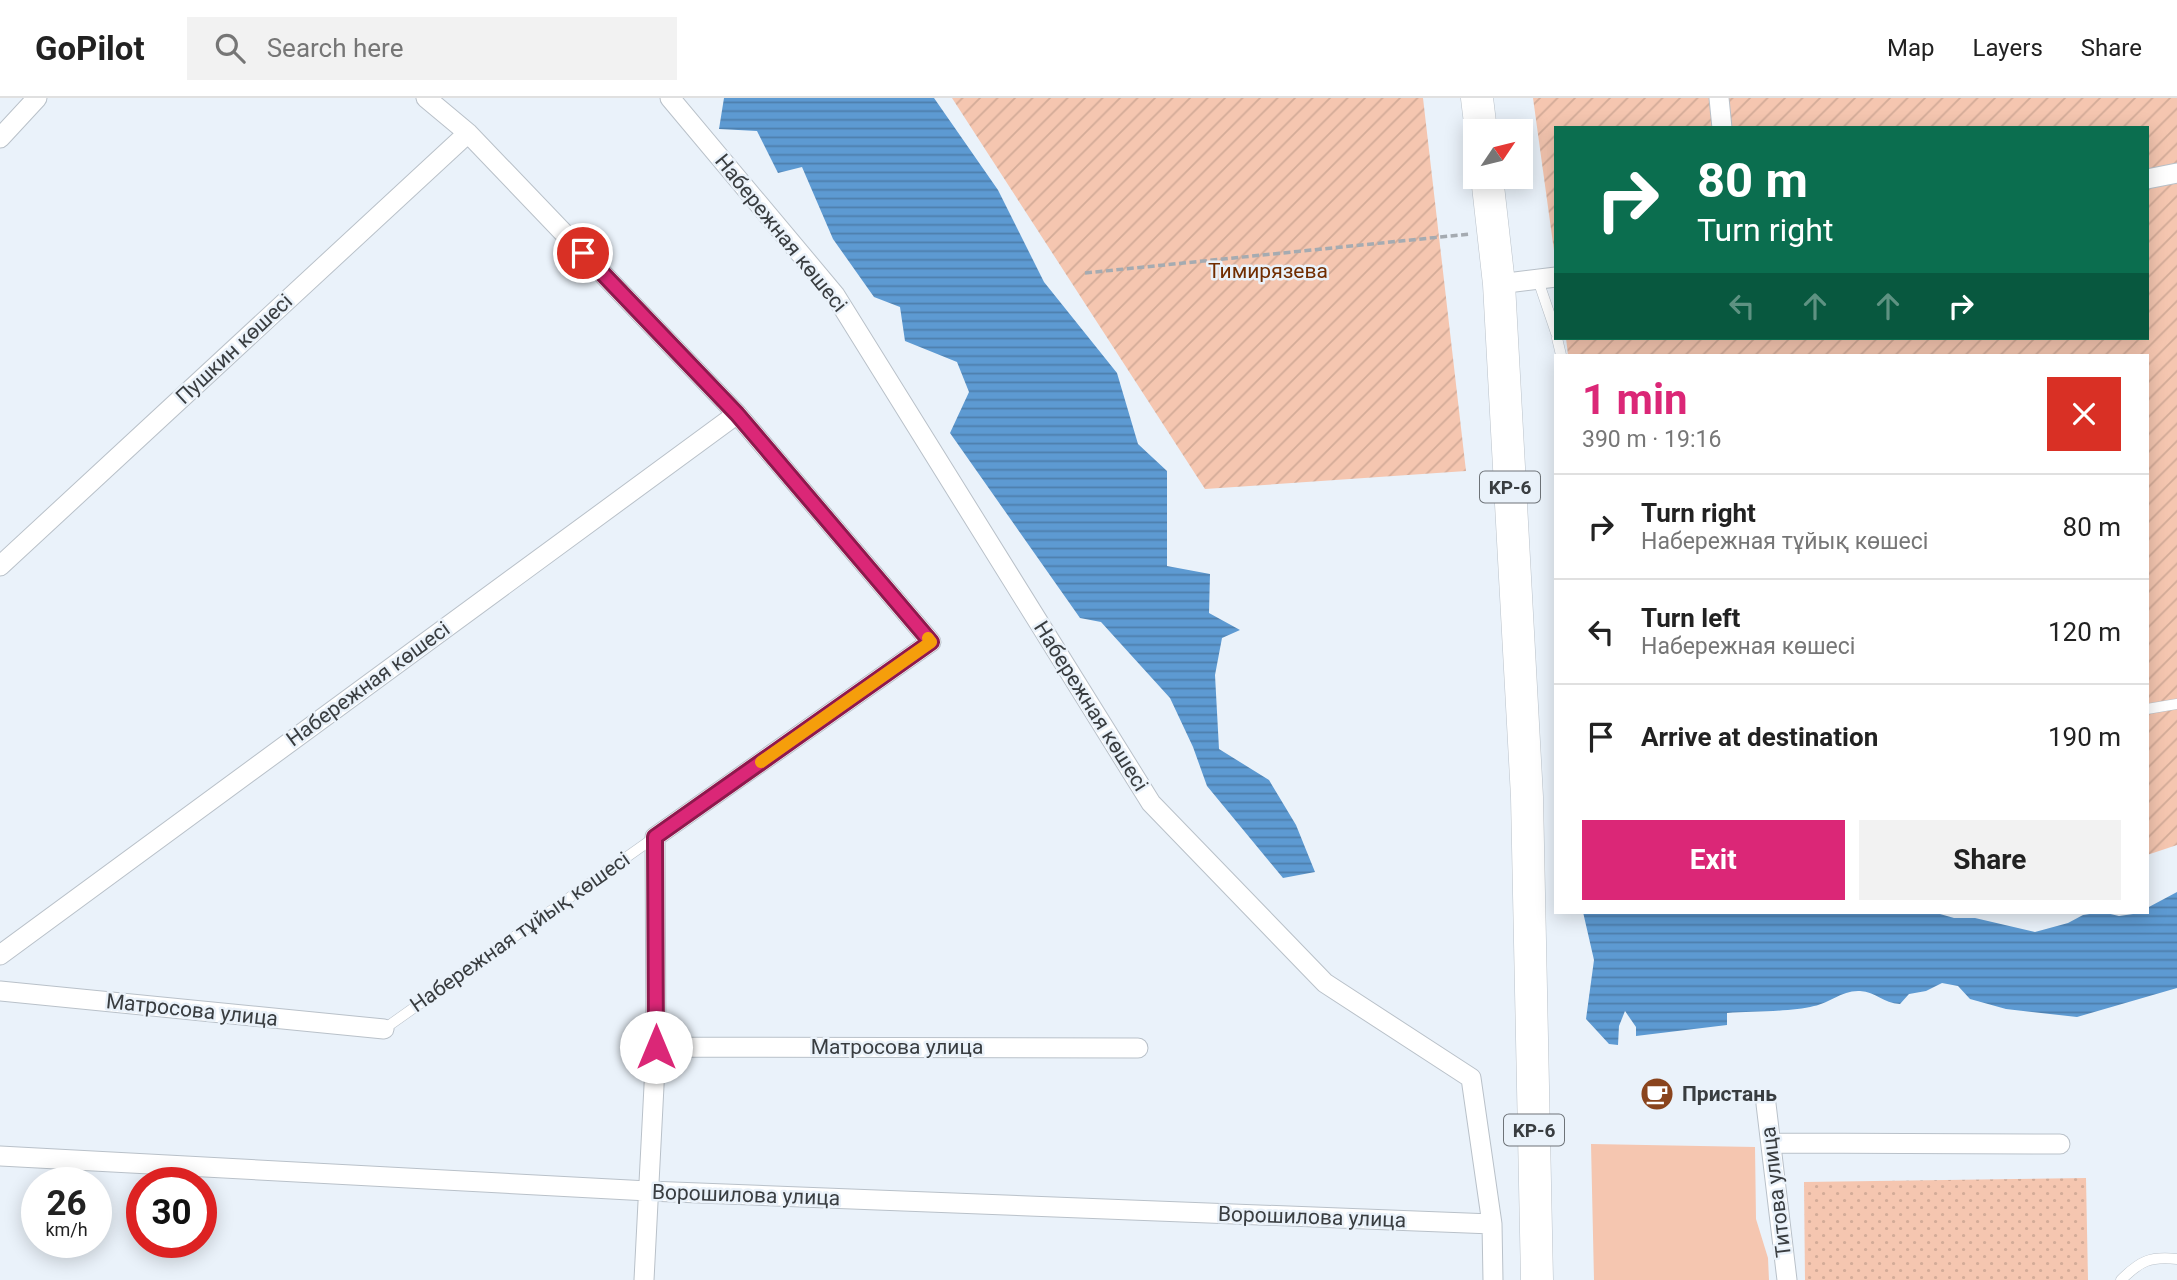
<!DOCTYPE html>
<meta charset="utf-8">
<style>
:root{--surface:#fff;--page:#f2f2f2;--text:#222;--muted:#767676;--line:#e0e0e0;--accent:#db2777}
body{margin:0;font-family:Roboto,sans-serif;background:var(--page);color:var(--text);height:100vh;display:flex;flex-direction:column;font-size:26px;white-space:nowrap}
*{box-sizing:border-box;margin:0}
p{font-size:23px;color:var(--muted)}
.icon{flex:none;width:38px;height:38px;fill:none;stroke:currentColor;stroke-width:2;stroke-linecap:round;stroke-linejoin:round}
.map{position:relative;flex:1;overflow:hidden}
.side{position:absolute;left:1554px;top:256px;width:595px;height:560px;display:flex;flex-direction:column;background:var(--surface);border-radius:0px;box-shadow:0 4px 18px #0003}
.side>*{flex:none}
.top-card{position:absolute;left:1554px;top:28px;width:595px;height:214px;border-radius:0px;box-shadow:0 4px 18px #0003;background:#0b6e4f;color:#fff;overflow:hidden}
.needle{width:46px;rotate:55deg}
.buttons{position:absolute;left:1463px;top:21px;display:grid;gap:14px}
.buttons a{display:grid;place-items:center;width:70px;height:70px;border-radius:0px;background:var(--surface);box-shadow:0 4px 18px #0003;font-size:35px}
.speed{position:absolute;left:21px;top:1069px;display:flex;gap:14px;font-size:35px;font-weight:700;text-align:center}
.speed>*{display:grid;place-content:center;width:91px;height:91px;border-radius:50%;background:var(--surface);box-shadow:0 4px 18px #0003;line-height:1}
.speed small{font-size:18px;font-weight:400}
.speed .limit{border:10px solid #d22;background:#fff;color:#111}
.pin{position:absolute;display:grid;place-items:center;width:60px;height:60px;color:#fff;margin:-30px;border:4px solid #fff;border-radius:50%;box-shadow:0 2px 7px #0007}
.me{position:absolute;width:77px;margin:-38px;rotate:0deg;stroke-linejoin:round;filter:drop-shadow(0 0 5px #0008)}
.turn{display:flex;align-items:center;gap:24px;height:147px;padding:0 28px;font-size:32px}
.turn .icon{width:91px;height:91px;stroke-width:2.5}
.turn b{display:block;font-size:49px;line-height:60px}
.lanes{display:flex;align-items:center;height:66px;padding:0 28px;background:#0003;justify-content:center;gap:35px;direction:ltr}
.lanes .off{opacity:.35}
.round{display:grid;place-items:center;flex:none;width:74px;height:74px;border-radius:0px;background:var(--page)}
.summary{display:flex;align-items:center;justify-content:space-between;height:119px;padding:0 28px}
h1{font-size:42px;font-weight:700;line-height:52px;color:var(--accent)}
.cta{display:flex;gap:14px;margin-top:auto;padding:14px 28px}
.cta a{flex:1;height:80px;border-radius:0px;background:var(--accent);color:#fff;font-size:28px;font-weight:700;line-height:80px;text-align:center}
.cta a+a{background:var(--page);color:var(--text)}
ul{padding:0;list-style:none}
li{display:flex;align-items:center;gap:21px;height:105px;padding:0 28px;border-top:2px solid var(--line)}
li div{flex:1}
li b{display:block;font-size:26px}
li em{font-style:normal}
header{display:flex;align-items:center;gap:42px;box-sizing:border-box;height:98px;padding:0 35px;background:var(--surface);border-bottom:2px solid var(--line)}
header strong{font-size:33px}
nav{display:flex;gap:38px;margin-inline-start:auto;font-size:24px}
.search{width:490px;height:63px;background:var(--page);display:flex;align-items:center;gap:18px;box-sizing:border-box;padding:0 24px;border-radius:0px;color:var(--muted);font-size:26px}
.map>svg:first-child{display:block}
.grass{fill:url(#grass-dots)}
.park{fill:#f5c6b0}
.garden{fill:url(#garden-furrows)}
.water{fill:url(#water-rules)}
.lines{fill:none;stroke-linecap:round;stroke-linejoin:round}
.service-casing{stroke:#b9c1c9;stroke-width:11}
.minor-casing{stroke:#b9c1c9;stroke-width:21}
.trunk-casing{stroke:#b9c1c9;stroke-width:33}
.path{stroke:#a5abb1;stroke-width:3.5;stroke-dasharray:7 3.5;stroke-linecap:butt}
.service{stroke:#fff;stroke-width:10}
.minor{stroke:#fff;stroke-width:19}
.trunk{stroke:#fff;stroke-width:32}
.route-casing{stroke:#8e194d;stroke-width:18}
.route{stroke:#db2777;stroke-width:12}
.slow{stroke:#f59e0b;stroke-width:12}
.labels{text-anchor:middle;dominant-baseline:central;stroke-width:5;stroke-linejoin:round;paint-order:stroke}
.shield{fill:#eaf2fa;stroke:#6e7378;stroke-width:2}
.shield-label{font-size:19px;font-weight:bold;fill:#393d40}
.street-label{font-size:21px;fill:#393d40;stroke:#eaf2fa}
.park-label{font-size:21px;fill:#712d00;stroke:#eaf2fa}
.poi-label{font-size:21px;font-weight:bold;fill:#393d40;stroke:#eaf2fa;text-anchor:start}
</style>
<header>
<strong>GoPilot</strong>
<div class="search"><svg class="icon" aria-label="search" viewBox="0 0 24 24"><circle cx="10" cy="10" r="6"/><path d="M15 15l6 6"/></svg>Search here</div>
<nav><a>Map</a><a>Layers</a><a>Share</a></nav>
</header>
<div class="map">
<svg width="2177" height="1182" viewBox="0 0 2177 1182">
<defs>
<pattern id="grass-dots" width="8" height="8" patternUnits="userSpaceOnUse" patternTransform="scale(1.75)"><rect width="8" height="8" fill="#f5c6b0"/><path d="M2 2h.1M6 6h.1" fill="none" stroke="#d3ab98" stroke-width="1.8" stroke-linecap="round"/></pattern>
<pattern id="garden-furrows" width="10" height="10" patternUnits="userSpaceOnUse" patternTransform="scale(1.75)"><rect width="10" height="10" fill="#f5c6b0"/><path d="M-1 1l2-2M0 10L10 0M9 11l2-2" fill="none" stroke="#d3ab98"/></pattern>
<pattern id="water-rules" width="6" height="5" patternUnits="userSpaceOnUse" patternTransform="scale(1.75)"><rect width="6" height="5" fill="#5d9ad2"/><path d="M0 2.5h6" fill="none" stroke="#4e7fac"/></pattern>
</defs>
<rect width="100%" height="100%" fill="#eaf2fa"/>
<!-- grass -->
<path class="grass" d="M2086 1080 2088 1182H1805L1804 1084Z"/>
<!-- park -->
<path class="park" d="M1591 1046 1755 1049 1756 1121 1768 1160 1769 1182H1594Z"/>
<!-- garden -->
<path class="garden" d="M952 0H1423L1466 373 1205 391Z
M1533 0H2177V747L2147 757V257H1568L1566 240H2147V30H1556V167Z"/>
<!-- water -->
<path class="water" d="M724 0H934L998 92 1044 184 1117 275 1138 346 1167 373V468L1210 476 1209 515 1240 532 1222 540 1215 577 1219 651 1269 682 1296 727 1315 774 1283 780 1207 688 1193 649 1170 600 1101 524 1080 520 950 335 969 294 957 264 905 243 900 209 874 199 833 141 802 69 778 75 757 33 719 31Z
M2177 794V890L2077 919 2006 911 1970 901 1958 888 1942 885 1926 893 1909 896 1900 906C1883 905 1876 894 1860 893 1842 892 1830 905 1814 908 1791 914 1753 913 1727 915V927L1636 938V929L1625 913 1619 928 1618 947 1609 946 1586 921 1594 862 1583 814H1933L1954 820H1975L2035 834 2068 825 2083 817 2102 814 2119 818 2147 814V810Z"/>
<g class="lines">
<defs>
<path id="service" d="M1538 182 1556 235
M1557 240 1561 257
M2147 611 2177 606
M384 931 655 739
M2121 1182C2140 1163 2150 1158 2177 1161"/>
<path id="minor" d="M426 0 468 35 737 316 931 544 655 739 656 949 644 1182
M670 0 835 197 1151 705 1325 885 1471 980 1492 1126 1493 1182
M1719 0 1722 30
M0 40 37 0
M2147 81 2177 75
M1499 186 1556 179
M0 468 468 35
M0 857 737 316
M0 893 384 931
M656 949 1138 950
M1766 1006 1787 1182
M1771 1045 2060 1046
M0 1058 648 1093 1492 1126"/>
<path id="trunk" d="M1477 0 1481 33
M1487 79 1499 186 1527 699 1537 1182"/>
</defs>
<!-- service casing -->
<use href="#service" class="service-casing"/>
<!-- minor casing -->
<use href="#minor" class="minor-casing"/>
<!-- trunk casing -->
<use href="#trunk" class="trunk-casing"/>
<!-- path -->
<path class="path" d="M1085 175 1470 136"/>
<!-- service -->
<use href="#service" class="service"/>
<!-- minor -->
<use href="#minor" class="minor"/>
<!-- trunk -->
<use href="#trunk" class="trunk"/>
</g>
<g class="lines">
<defs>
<path id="route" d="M583 155 737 316 931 544 655 739 656 949"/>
</defs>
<!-- route casing -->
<use href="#route" class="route-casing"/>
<!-- route -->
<use href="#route" class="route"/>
<!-- slow -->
<path class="slow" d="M761 664 931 544 928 540"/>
</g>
<!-- icons -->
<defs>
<symbol id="cafe-disc" viewBox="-11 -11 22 22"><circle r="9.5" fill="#8a441d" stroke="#eaf2fa"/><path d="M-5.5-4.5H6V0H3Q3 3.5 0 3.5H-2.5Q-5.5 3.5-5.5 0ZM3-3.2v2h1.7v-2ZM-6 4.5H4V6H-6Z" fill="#fff"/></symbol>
</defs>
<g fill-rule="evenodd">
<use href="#cafe-disc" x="1638" y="977" width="38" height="38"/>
</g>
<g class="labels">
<!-- shield labels -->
<g class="shield">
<rect x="1480" y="373.5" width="60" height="31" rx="5"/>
<rect x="1504" y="1016.5" width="60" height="31" rx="5"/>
</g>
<g class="shield-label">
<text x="1510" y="389">KP-6</text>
<text x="1534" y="1032">KP-6</text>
</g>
<!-- street labels -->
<g class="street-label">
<text transform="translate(781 135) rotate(51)">Набережная көшесі</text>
<text transform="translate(234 251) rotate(-43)">Пушкин көшесі</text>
<text transform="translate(368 586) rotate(-36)">Набережная көшесі</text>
<text transform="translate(1091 608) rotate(58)">Набережная көшесі</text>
<text transform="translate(520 834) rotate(-35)">Набережная тұйық көшесі</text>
<text transform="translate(192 912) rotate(6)">Матросова улица</text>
<text x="897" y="949">Матросова улица</text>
<text transform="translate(1776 1094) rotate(-97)">Титова улица</text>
<text transform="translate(746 1097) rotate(2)">Ворошилова улица</text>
<text transform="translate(1312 1119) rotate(2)">Ворошилова улица</text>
</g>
<!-- park labels -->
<g class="park-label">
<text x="1268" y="173">Тимирязева</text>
</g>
<!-- poi labels -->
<g class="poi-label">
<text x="1682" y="996">Пристань</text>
</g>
</g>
</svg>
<div class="buttons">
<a><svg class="needle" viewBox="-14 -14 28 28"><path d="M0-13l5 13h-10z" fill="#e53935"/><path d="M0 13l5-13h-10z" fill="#767676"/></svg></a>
</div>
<div class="speed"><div>26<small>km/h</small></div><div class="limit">30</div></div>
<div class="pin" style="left:583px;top:155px;background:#d93025"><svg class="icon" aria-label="arrive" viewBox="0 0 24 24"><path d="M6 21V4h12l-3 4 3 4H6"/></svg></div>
<svg class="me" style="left:656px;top:949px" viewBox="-20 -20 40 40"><circle r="19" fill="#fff"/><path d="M0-13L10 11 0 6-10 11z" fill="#db2777"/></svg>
<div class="top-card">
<div class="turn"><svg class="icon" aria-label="right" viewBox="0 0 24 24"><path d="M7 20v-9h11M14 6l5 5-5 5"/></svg><div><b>80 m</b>Turn right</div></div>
<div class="lanes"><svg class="icon off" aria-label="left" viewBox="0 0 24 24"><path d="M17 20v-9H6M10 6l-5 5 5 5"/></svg><svg class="icon off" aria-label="ahead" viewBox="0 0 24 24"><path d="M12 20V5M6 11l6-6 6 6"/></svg><svg class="icon off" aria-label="ahead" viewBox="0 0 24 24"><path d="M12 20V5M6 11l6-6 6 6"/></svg><svg class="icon" aria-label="right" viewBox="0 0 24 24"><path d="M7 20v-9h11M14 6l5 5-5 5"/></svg></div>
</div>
<section class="side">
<div class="summary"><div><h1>1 min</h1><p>390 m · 19:16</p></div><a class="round" style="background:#d93025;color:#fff"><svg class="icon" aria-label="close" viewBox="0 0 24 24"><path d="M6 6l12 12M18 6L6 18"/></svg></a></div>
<ul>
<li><svg class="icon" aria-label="right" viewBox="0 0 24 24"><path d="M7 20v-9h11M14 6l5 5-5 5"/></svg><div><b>Turn right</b><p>Набережная тұйық көшесі</p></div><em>80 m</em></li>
<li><svg class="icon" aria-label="left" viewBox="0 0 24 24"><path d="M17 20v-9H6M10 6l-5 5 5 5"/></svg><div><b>Turn left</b><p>Набережная көшесі</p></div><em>120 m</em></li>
<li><svg class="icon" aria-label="arrive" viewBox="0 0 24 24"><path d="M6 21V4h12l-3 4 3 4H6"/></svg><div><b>Arrive at destination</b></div><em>190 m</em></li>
</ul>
<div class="cta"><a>Exit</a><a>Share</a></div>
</section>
</div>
